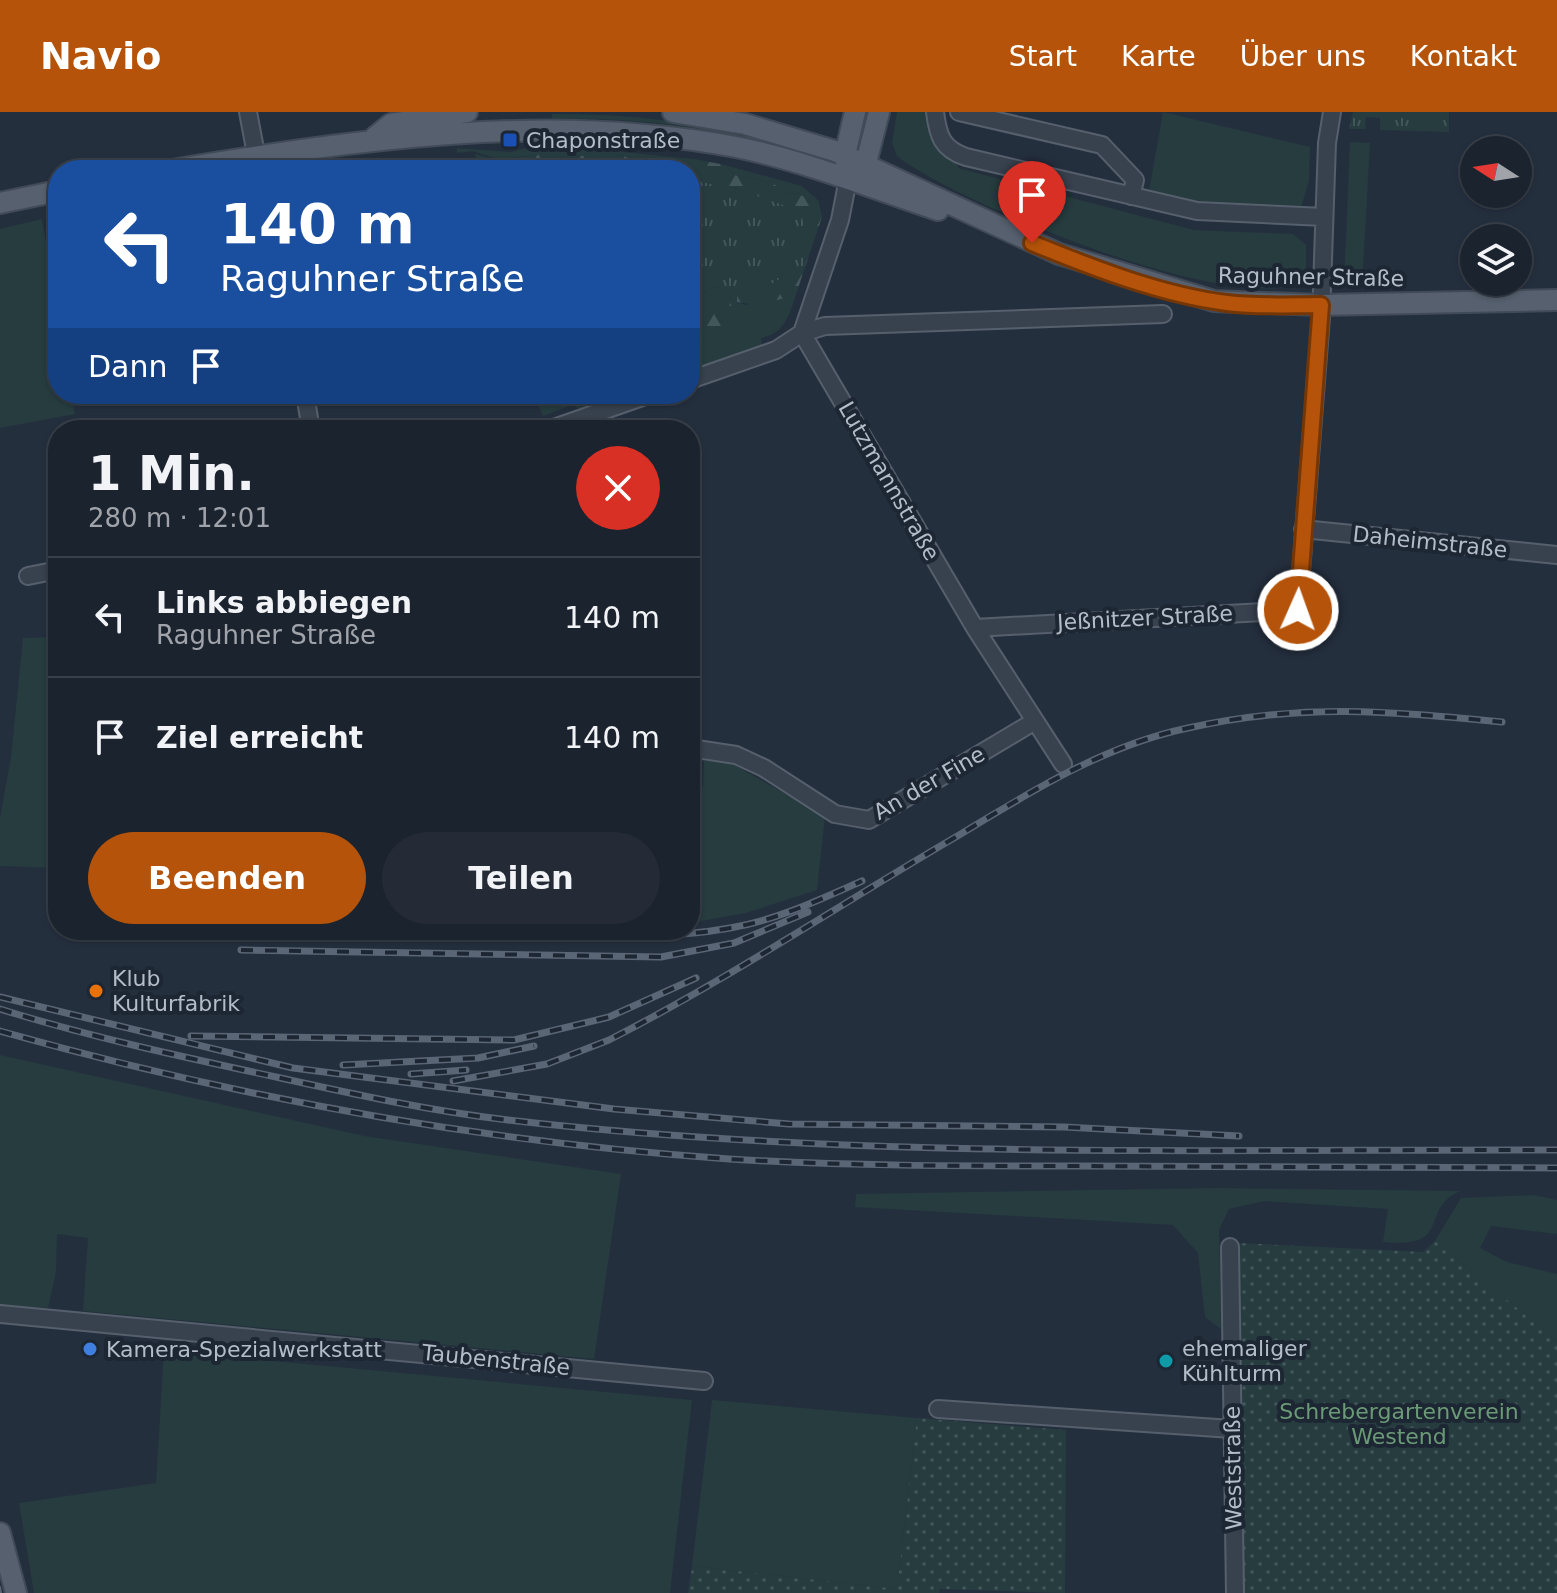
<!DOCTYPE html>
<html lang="de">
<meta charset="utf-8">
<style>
:root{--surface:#1b232e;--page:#242b36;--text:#f1f3f6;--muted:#a0a4aa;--line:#39404a;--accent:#b45309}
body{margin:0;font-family:"DejaVu Sans",sans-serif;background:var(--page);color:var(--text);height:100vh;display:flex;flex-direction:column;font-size:30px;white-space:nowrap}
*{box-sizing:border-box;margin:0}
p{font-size:26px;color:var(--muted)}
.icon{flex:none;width:44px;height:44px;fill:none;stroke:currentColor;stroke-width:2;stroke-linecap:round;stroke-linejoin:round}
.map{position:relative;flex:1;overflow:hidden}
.side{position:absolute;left:48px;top:308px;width:652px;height:520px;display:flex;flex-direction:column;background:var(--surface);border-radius:32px;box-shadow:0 2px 6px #0004,0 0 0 2px var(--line)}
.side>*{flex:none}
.guide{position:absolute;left:48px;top:48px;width:652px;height:244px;border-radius:32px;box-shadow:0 2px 6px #0004,0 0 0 2px var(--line);background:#1a4fa0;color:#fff;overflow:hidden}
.needle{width:52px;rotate:282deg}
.controls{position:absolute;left:1460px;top:24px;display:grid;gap:16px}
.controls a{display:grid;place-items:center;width:72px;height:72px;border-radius:50%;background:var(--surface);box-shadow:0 2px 6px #0004,0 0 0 2px var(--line);font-size:40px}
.pin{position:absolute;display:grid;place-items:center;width:68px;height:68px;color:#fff;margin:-82px -34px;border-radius:50% 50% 50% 0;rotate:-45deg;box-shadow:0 0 8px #0007}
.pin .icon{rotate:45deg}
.me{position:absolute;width:88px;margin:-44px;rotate:2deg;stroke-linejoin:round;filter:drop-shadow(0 0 6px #0008)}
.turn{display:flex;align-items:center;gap:28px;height:168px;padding:0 40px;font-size:36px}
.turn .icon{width:104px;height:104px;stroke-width:2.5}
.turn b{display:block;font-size:56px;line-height:68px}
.then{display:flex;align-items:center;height:76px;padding:0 40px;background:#0003;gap:16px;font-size:30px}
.round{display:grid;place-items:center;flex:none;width:84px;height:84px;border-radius:42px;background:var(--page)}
.overview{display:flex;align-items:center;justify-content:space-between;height:136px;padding:0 40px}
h1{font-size:48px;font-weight:800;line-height:60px}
.primary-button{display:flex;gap:16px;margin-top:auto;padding:16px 40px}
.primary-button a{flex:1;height:92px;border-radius:48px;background:var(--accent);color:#fff;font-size:32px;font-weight:800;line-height:92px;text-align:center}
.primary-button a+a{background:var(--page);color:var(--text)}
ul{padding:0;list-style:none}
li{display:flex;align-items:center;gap:24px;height:120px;padding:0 40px;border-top:2px solid var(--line)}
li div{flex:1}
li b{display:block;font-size:30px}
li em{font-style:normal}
header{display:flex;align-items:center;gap:48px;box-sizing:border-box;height:112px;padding:0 40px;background:var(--accent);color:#fff}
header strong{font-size:38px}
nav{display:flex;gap:44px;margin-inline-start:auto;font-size:28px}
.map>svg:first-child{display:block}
.grass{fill:#263c3f}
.forest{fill:url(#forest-firs)}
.park{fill:url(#park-tufts)}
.garden{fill:url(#garden-dots)}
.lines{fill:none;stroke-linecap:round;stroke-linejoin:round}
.minor-casing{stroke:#565f6c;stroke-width:20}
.major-casing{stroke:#414a57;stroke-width:24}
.minor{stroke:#38414e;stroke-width:16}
.major{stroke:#56606e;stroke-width:20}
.tram{stroke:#5a6575;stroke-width:2}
.rail-casing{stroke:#5a6575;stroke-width:7}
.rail{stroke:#1d2633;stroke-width:4;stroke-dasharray:12;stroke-linecap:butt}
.route-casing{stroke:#753606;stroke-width:20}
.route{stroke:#b45309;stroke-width:14}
.transit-dot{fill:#1a4fb4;stroke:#1d2633;stroke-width:3}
.food-dot{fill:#e8710a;stroke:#1d2633;stroke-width:3}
.shop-dot{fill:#3f7fe0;stroke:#1d2633;stroke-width:3}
.culture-dot{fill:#0f9aa8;stroke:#1d2633;stroke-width:3}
.labels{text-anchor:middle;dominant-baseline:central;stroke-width:8;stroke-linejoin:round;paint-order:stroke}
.poi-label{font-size:22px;fill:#b4bcc9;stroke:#1d2633;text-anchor:start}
.street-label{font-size:22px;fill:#b4bcc9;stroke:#1d2633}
.park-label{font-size:22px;fill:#6b9a76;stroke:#1d2633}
</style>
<header>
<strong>Navio</strong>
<nav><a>Start</a><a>Karte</a><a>Über uns</a><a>Kontakt</a></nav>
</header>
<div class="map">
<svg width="1557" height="1481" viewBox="0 0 1557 1481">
<defs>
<pattern id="forest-firs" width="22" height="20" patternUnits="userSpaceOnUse" patternTransform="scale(2)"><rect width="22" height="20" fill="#263c3f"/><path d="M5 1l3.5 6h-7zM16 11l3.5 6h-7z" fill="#435659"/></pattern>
<pattern id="park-tufts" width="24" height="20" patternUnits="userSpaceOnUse" patternTransform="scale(2)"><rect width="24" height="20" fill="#263c3f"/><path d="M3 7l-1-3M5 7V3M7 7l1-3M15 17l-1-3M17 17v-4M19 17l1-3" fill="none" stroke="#435659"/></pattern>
<pattern id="garden-dots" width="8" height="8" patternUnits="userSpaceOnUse" patternTransform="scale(2)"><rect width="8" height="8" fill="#263c3f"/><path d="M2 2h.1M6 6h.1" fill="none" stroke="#435659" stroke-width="1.8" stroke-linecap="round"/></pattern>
</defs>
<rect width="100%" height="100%" fill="#242f3e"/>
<!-- grass -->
<path class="grass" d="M897 0H927L936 33 959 48 958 56 1194 118 1293 122 1306 133V169C1238 207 958 92 897 44L892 31Z
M1163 0 1310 35 1309 69 1300 99 1148 85Z
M552 2C636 1 715 13 797 34L795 39C715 15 635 5 552 7Z
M1350 30 1370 31 1362 174 1344 173Z
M541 32 694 47 658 54 618 42 593 40 581 44 540 42 500 48 473 39 457 41V36L511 40Z
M725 53 802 74 818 88 789 80 785 83 767 69 734 63Z
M42 107 58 204V282H71L75 302 0 316V117Z
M737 182 738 190 745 193 796 183C789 204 784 222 761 226L762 234 690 260V231L705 230 730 192 731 183Z
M567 282H631L585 299 571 293Z
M58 525V756L0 754V706L11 645 23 526Z
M704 649H727L825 704 817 778 746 801 690 811V675H703Z
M0 943 364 1024 621 1062 594 1247 83 1199 88 1126 57 1122 56 1160 48 1196 0 1193Z
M1218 1076 1460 1079C1418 1098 1454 1137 1383 1130L1388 1097 1264 1089 1229 1097 1219 1118 1221 1217 1205 1205 1198 1141 1173 1113 855 1095 856 1082Z
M1534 1083 1557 1088V1122L1491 1114 1480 1136 1507 1150 1557 1162V1229L1435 1129 1461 1086Z
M164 1239 692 1288 670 1481H34L19 1391 156 1371Z
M712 1288 917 1306 897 1477 692 1454Z"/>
<!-- forest -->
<path class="forest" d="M593 40 618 42 648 53 694 47 725 53 734 63 767 69 781 76 785 83 789 80 818 88 822 105 817 120 806 115 798 99 734 76 690 68V58H478L475 42 500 48 540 42 581 44Z
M788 161H803L796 183 758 193 737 190V182L761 179Z
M714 175 724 176 731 183C728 203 749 222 719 235L705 230 690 231V190Z
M534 282H567L571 293 543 304Z"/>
<!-- park -->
<path class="park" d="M1353 0H1449V20L1380 18V6L1366 5 1365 17H1349Z
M690 68 734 76 783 93H795L806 115 817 120 803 161H788L761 179 731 183 724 176 714 175 690 189Z"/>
<!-- garden -->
<path class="garden" d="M1435 1129 1557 1229V1481H1244L1239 1131 1423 1140Z
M917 1306 1066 1318 1065 1481 940 1477 939 1481H688L692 1454 897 1477Z"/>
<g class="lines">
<defs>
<path id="minor" d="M248 0 259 58
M935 0C938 24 942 37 966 45L1197 99 1324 105
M959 0 1102 33 1135 68 1131 84
M848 67 840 108 802 221 975 516 1063 652
M690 268 776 238 802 221 825 214 1163 202
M305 282 311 318
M548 318 651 282
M1303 417 1557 443
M28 464 58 458
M975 516 1298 498 1321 205 1327 31 1332 0
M690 636 736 643 764 656 835 702 869 708 1035 609
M1230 1135 1235 1481
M0 1202 704 1269
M938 1297 1232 1317"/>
<path id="major" d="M673 0 745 12 835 39 1059 142 1214 189 1321 193 1557 188
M375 25 391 12 467 0
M847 56 845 43 855 0
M172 58C361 27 545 0 736 35 805 49 872 76 938 98
M857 59 866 51 879 0
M0 91 58 79
M0 1421 16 1481"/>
</defs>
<!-- minor casing -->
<use href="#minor" class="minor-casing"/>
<!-- major casing -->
<use href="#major" class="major-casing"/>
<!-- minor -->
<use href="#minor" class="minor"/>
<!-- major -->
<use href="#major" class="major"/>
<!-- tram -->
<path class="tram" d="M0 1475 1 1481"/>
<defs>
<path id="rail" d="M480 818C562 820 649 831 730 816 777 808 819 788 862 769
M241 838 661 845 734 831 808 800
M0 885 293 956 614 997 789 1012 1064 1015 1239 1024
M0 897C90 925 183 945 276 965 353 982 430 999 508 1008 856 1048 1208 1037 1557 1038
M0 919C238 986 483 1030 729 1047 844 1054 960 1054 1076 1054 1236 1055 1397 1055 1557 1056
M191 924 514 928 609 905 696 866
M343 953 478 946 534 934
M411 962 466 958
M453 969 547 952 609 928C727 868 839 793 954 726 1029 681 1102 634 1188 616 1302 591 1387 599 1502 610"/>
</defs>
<!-- rail casing -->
<use href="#rail" class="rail-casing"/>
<!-- rail -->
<use href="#rail" class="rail"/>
</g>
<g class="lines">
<defs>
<path id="route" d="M1032 131C1093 156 1162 183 1227 191 1258 195 1290 193 1321 193L1298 498"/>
</defs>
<!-- route casing -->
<use href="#route" class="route-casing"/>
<!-- route -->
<use href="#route" class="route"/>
</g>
<!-- markers -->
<rect class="transit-dot" x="502" y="20" width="16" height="16" rx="4"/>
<circle class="food-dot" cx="96" cy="879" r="8"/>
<circle class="shop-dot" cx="90" cy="1237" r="8"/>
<circle class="culture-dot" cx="1166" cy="1249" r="8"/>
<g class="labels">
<!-- poi labels -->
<g class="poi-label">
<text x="526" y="28">Chaponstraße</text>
<text x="112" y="866">Klub<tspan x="112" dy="25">Kulturfabrik</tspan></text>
<text x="1182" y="1236">ehemaliger<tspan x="1182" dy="25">Kühlturm</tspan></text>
<text x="106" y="1237">Kamera-Spezialwerkstatt</text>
</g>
<!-- street labels -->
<g class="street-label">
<text transform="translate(1311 165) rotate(1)">Raguhner Straße</text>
<text transform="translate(889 369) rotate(60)">Lutzmannstraße</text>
<text transform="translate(1430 430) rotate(6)">Daheimstraße</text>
<text transform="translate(1145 506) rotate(-3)">Jeßnitzer Straße</text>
<text transform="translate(929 671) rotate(-30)">An der Fine</text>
<text transform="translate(496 1248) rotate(6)">Taubenstraße</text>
<text transform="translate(1233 1356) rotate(-91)">Weststraße</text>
</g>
<!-- park labels -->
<g class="park-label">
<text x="1399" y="1299">Schrebergartenverein<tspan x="1399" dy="25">Westend</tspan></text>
</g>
</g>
</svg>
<div class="controls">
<a><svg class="needle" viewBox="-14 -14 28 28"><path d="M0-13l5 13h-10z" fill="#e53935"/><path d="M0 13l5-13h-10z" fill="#a0a4aa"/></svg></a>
<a><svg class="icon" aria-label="layers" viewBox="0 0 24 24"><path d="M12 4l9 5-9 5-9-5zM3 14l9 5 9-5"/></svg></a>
</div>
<div class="pin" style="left:1032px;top:131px;background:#d93025"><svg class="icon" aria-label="arrive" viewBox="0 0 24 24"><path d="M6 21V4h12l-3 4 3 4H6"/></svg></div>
<svg class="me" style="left:1298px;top:498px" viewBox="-20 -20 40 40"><circle r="17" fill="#b45309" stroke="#fff" stroke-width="3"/><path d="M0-11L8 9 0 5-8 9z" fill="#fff"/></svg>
<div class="guide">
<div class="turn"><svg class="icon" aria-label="left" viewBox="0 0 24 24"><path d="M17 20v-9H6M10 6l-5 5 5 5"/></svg><div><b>140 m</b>Raguhner Straße</div></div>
<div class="then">Dann<svg class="icon" aria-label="arrive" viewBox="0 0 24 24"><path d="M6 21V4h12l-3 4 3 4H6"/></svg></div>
</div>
<section class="side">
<div class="overview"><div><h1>1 Min.</h1><p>280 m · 12:01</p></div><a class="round" style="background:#d93025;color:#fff"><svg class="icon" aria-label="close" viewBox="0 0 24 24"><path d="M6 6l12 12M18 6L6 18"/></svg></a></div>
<ul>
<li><svg class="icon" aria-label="left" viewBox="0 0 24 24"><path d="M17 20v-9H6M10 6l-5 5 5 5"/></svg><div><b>Links abbiegen</b><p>Raguhner Straße</p></div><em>140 m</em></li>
<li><svg class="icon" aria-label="arrive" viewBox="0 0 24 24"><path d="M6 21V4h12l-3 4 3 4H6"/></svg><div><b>Ziel erreicht</b></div><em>140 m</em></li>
</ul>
<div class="primary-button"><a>Beenden</a><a>Teilen</a></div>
</section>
</div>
